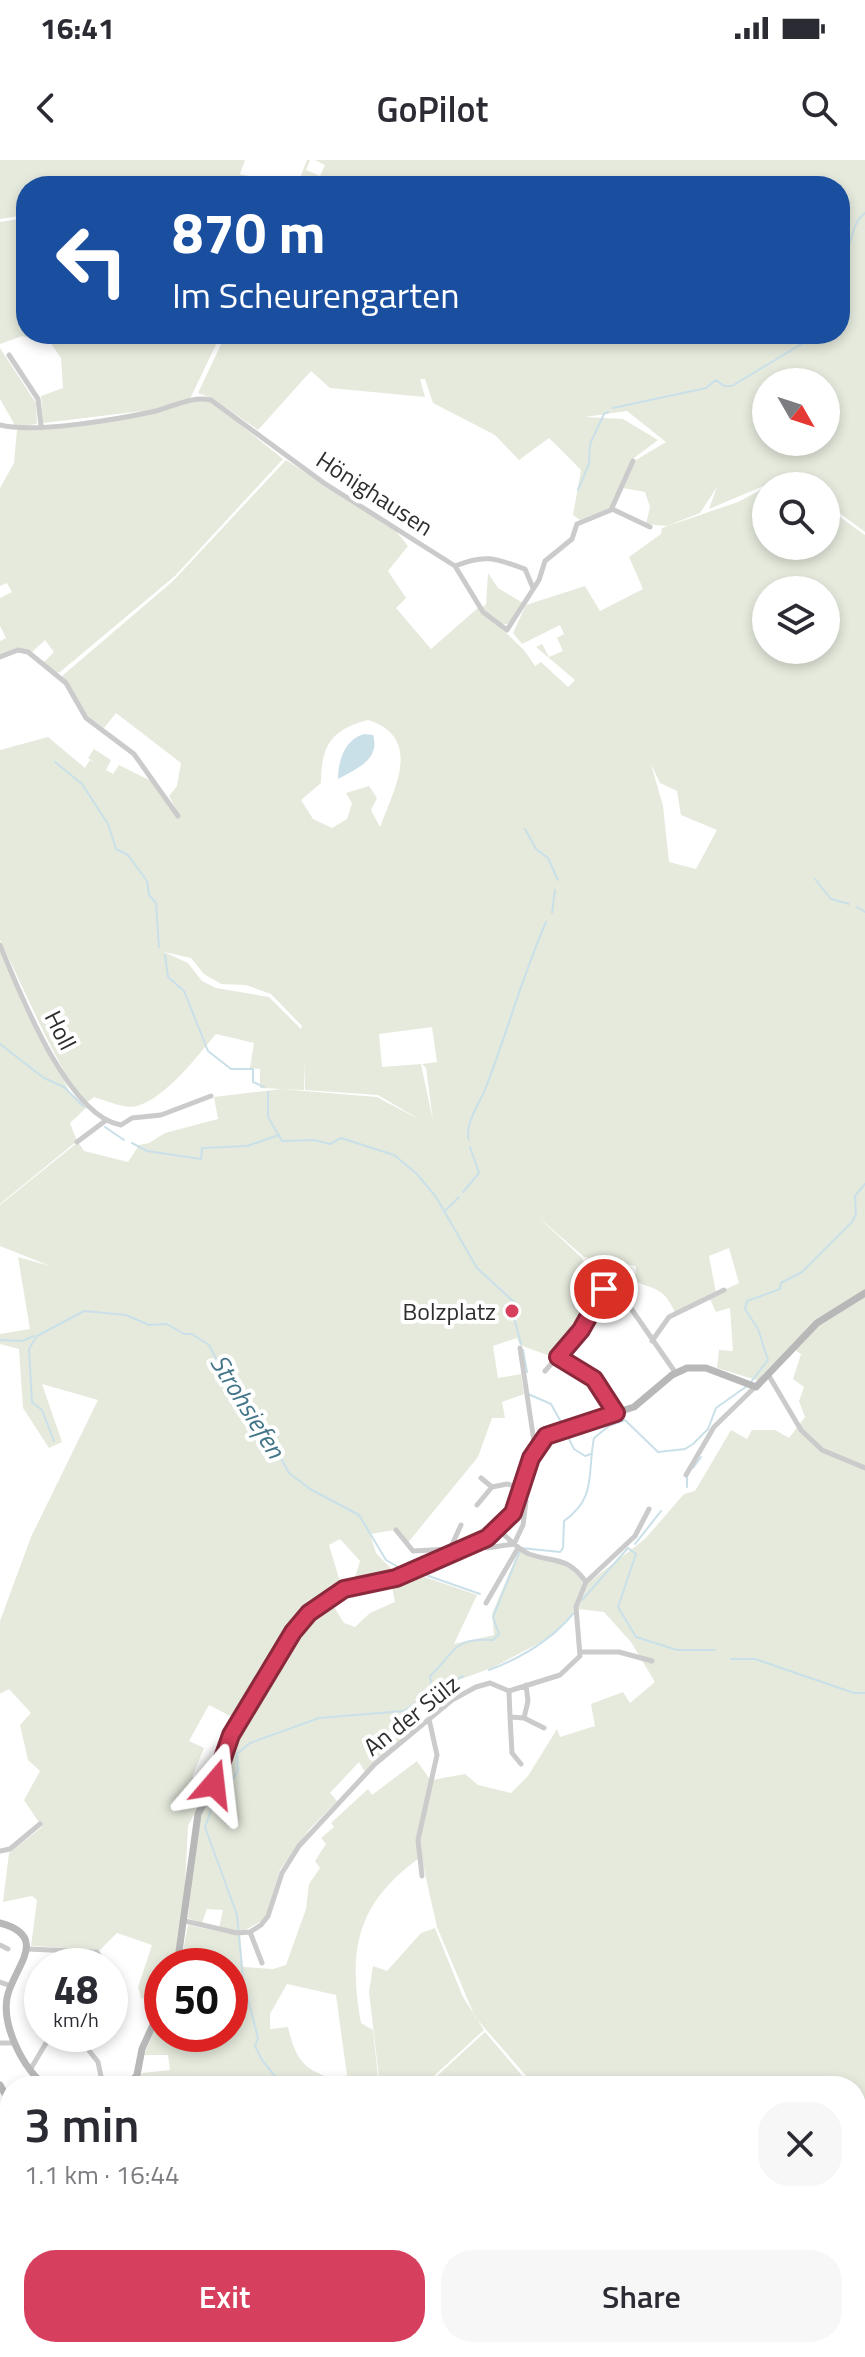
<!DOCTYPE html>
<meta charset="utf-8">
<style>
:root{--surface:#fff;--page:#f7f7f7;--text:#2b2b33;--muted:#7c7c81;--accent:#d63f5d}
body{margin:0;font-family:"Titillium Web",sans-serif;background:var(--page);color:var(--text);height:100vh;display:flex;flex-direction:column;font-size:30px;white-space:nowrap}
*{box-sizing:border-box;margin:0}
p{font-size:26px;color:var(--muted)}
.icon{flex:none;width:44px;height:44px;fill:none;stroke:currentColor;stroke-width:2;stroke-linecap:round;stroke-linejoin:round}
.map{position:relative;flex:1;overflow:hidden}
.panel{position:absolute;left:0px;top:1916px;width:866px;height:282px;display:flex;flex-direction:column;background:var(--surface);border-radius:32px 32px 0 0;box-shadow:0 4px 12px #0003}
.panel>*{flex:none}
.hud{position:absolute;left:16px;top:16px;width:834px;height:168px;border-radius:32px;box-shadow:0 4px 12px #0003;background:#1a4fa0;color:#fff;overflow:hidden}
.needle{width:52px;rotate:129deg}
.buttons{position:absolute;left:752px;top:208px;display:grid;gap:16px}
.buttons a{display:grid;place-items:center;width:88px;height:88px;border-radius:50%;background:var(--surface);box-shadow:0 4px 12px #0003;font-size:40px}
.speed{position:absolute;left:24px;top:1788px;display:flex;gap:16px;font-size:40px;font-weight:700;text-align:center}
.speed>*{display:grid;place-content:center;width:104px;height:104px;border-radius:50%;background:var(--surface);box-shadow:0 4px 12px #0003;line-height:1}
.speed small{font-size:20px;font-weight:400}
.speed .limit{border:12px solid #d22;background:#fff;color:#111}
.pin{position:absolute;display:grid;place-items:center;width:68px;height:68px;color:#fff;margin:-34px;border:4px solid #fff;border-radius:50%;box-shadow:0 2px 8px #0007}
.me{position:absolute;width:88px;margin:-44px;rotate:17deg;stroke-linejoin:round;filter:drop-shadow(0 0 6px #0008)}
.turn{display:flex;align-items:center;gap:28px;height:168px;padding:0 24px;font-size:36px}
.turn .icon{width:104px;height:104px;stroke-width:2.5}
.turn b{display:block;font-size:56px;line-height:68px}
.round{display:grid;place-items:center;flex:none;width:84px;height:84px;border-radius:32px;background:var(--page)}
.headline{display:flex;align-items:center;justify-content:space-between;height:136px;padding:0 24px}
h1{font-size:48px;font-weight:600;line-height:60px}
.button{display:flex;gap:16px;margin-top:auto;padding:16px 24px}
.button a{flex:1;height:92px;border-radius:32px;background:var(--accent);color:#fff;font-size:32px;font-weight:600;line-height:92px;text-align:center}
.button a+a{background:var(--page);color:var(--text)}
.status{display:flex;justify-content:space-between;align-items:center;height:56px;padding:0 40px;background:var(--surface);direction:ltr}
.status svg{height:22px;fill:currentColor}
header{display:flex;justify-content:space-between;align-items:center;height:104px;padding:0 24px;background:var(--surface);font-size:36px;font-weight:600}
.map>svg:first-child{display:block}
.green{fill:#e5eadd;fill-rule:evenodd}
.water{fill:#cae0e8}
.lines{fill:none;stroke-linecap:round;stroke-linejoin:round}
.stream{stroke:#cae0e8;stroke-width:2}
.minor{stroke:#cbcbcb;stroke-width:5}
.secondary{stroke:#b8b8b8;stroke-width:7}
.route-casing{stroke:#8b293c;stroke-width:20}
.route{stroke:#d63f5d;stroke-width:14}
.poi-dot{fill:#d63f5d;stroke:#fff;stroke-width:3}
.labels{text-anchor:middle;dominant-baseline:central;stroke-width:8;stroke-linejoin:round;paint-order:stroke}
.street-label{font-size:24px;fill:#2e2e2e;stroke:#fff}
.poi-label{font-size:24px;fill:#2e2e2e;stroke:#fff;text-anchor:end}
.water-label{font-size:26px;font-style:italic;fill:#437689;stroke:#fff}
</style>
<div class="status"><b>16:41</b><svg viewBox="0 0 49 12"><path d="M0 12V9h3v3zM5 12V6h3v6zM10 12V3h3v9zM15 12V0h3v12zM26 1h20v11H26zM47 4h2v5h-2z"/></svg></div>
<header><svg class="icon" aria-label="back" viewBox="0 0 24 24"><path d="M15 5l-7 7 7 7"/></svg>GoPilot<svg class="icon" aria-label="search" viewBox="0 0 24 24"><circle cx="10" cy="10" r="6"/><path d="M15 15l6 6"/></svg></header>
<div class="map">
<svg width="865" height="2197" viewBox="0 0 865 2197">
<rect width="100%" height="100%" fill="#fff"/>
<!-- green -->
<path class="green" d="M0 0H245L240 14 292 26H26V55L0 59Z
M307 0H310L306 10 320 16 325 5 315 0H865V372L826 343V326H797L780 319 709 349 717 327 700 353 667 366 646 364 650 347 645 332 623 328 636 300 666 282 627 251 585 257 623 259 658 280 634 298 610 348 580 360 573 355 581 310 549 278 519 300 495 275 433 243 425 219H420L425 237 330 228 311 211 258 270 212 238 198 233 226 174H840V26H297ZM766 222H826V282H766Z
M26 58V174H221L190 239 151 250 43 263 41 236 63 228 61 198 45 175 35 180 22 176 0 184V62Z
M0 188 36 243 37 264 16 267 0 239Z
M192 241H211L283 299 175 416 60 512 55 513 43 503 54 492 45 480 32 492 18 489 0 495V481L6 478 0 466V438L12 432 7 423 0 426V328L14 303 17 270 153 253Z
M286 300 395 370 408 386 388 411 406 438 396 448 431 489 479 447 524 490 535 506 541 502 568 527 575 520 536 487 542 484 549 497 563 491 557 478 564 474 560 465 522 484 513 473 526 445 585 426 600 451 643 429 629 397 661 374 662 368 738 342 766 327V386H826V347L865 375V2197L438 2194 440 2188H856V1926H535L475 1857 437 1767 419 1687 432 1620 465 1614 478 1625 511 1633 528 1616 557 1569 560 1577 595 1566 591 1544 623 1532 630 1543 655 1522 631 1482 604 1452 578 1449 589 1422 645 1379 684 1334 695 1331 731 1270 747 1279 752 1270H775L789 1278 805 1257 799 1241 804 1227 793 1219 801 1194 792 1188 760 1221 717 1208 719 1190 733 1191 730 1148 716 1152 709 1137 739 1123 729 1088 709 1096 716 1133 675 1152C663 1127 657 1131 635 1121L636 1106 584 1097 536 1055 581 1097 601 1131 580 1169 578 1168 555 1198 520 1185 517 1178 493 1186 498 1218 521 1214 524 1234 502 1242 505 1258H492L478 1297 406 1385 395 1370 370 1374 376 1393 394 1412 354 1421 360 1401 340 1379 329 1385 341 1425C288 1456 265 1507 234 1558L209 1545 189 1581 204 1588 192 1617 212 1619 188 1666 183 1763 175 1806H162L161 1843 141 1838 138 1827 152 1785 117 1773 100 1790 31 1786 37 1740 32 1736 3 1742 9 1693 42 1667 24 1640 40 1611 28 1600 20 1565 31 1553 9 1529 0 1534V1461L31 1377 98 1240 42 1224 62 1282 49 1288 23 1248 19 1189 0 1184V1174L30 1169 18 1097 50 1106 0 1086V1045L78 982 84 991 128 1002 139 985 149 983 165 973 218 959 214 937 281 929 377 937 422 961 378 935 305 930 304 901V930L260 928V909L250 908 254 883 216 874C198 895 166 938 137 946 124 949 107 941 94 937L86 943 71 925 45 875 0 780V590L48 577 85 608 90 600 96 603 88 598 94 589 111 600 106 610 113 614 119 605 155 623 173 650 177 651 169 636 177 626 181 603 116 553 104 568 87 556 62 516 173 421ZM766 430H826V490H766ZM368 560C424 578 394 629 380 667L371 650 377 638 369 626 346 633 352 643 347 659 332 668 313 659 301 640 321 623C321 585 332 569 368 560ZM651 604 660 623 677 631 681 655 717 670 696 709 669 702 663 646ZM164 792 191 798 204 814 221 824 246 825 271 834 302 866 301 869 269 837 216 828 202 821 188 803ZM432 867 437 902 422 904 426 908 433 961 421 904 382 907 379 874Z
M488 413 498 428 523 443 509 464H497L481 447 486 445Z
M0 790 69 931 87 947 70 963 77 981 0 1044Z
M519 1390C544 1396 566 1400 583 1422L574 1454 554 1475 494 1507 445 1525 404 1559 411 1571 365 1612 359 1602 330 1633 337 1641 309 1670 280 1710 265 1759 240 1773 243 1807 273 1809 286 1805 306 1749 309 1724 320 1708 315 1701 326 1684 321 1678 334 1667 331 1663 368 1629 372 1635 417 1601 431 1621 419 1673 418 1699C356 1744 348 1791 361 1863L373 1870 379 1926 348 1923 336 1835 287 1824 270 1854V1869L288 1867C298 1912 312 1911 353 1926H133L142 1913 170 1910 168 1895H144L162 1852V1874H230V1806H180L188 1765 231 1774 219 1768 223 1750 207 1749 202 1763 188 1758C191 1726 192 1692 199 1660 210 1603 285 1476 331 1442L344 1463 355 1467 370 1453 395 1442 392 1427 422 1416 477 1435 454 1484 494 1475 492 1454Z
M435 1768 463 1837 484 1870 423 1926H380L369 1832 373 1806 387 1811 421 1773Z
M485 1872 531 1926H426Z
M196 2188H389L395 2193 391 2197H198Z"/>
<!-- water -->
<path class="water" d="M364 574 373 575C381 600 354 610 338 619 338 601 345 579 364 574Z"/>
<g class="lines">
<!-- stream -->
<path class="stream" d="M840 111C851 95 849 64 865 53
M613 248 706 228 716 220 724 226H732L818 174
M578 330 589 304 590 284 604 254 608 252
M55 602 82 624 108 664 116 689 128 695 147 721 149 735 156 743 159 787
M525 669 536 689 548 698 558 720
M815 719 831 739 849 744
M857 747 865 752
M552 753 555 730
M165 795 168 817 184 831 208 891 231 909H253V922L264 927
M0 884 44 918 64 927 83 946
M268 932V957L282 981 314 980 330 984 341 978 394 995 417 1014 436 1037 477 1108 515 1143 514 1158 521 1184
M105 967 124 980
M469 980C464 964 480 943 486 927 507 873 522 817 546 762
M132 983 147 991 201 999 202 988 247 986 279 975
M463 1032 479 1013 470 987
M446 1050 459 1037
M0 1180 22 1181 34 1176
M523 1190 527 1212
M751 1222 768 1200 758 1169 745 1149 747 1141 780 1129 781 1123 802 1112 852 1062 856 1054 855 1036 865 1024
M528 1234 551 1244 561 1262
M566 1273 574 1289 585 1296 591 1294
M54 1281 42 1250 32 1242 29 1189 37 1176 84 1151 126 1155 149 1165 167 1164 184 1174H192L209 1185 218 1202 228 1210 229 1221 242 1244 259 1259 289 1313 310 1329 359 1355 386 1400 400 1408
M693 1308 701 1297
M687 1317V1327
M635 1384 661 1351
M423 1414 480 1434
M582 1440 628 1388 636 1394 618 1447 636 1477 677 1490H715
M731 1499H755L854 1533H865
M489 1510C521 1498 551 1480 573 1454
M433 1531 463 1516
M283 1926 262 1900 255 1886 258 1878 243 1820 237 1755 205 1667 212 1647 238 1611 237 1594 250 1583 319 1558 404 1551 432 1532 430 1516C455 1493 452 1477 493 1480L499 1474 493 1457 521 1388 560 1392 563 1388 564 1361C597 1338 587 1314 594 1278L609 1266 625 1260 658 1292 685 1289 693 1284 708 1269 716 1248 747 1226
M544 2188 551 2197
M635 2197 637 2188"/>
<!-- minor -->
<path class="minor" d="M9 195 38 239 41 265
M0 265C35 274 119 259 156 251 174 246 192 236 211 240L324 323 455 406 483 452 507 470 539 420 545 401 572 379 577 364 611 350 633 301
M612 349 650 367
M455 406C485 394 495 398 525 409L533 428
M0 497 18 490 28 492 66 523 86 558 134 594 178 656
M0 785C19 831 68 957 121 965L132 958 161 955 211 936
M77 982 105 961
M652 1181 669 1157 724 1130
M520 1188 535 1288
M558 1197 594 1219 616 1253
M545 1211 581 1170 606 1126 621 1134 675 1212
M769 1216 801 1270 822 1290 865 1308
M686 1315 714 1267 755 1227
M481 1318 492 1327 507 1324 522 1328
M477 1345 492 1327
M396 1370 413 1391 450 1389 452 1393
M487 1388 514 1384 523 1365 526 1341
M450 1389 461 1365
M586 1422 635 1376 649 1349
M486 1443 518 1388
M582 1492H619L652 1501
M509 1531 510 1557 524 1558 528 1541 526 1525
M510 1557 512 1593 521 1604
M524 1558 544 1568
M0 1691 10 1689 40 1664
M422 1716 418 1680 437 1595 429 1559
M185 1761 237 1773 250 1772 261 1765 268 1756 282 1713 299 1686 375 1604 452 1540 476 1527 490 1523 509 1531 560 1515 580 1496 576 1447 586 1422C566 1395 554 1403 529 1394 517 1389 508 1378 498 1369
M250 1772 262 1803
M0 1785 8 1789
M27 1789 97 1792 105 1806
M0 1822 11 1826
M76 1874 98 1902 103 1926
M0 1883H15
M30 1910 49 1878 74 1874
M0 1986 10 1985
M0 2037 10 2055
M0 2129 10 2123
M0 2158 10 2159
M0 2180 8 2197
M24 2188 27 2197
M177 2188 179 2197
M431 2188 446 2197
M147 2197 159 2188"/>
<!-- secondary -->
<path class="secondary" d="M0 1763C52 1777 12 1809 7 1838 2 1866 23 1909 46 1926
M177 1806 198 1654 218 1616 231 1575 293 1472 309 1453 344 1429 409 1413 498 1369 518 1343 535 1289 551 1273 634 1247 672 1215 687 1208H706L756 1227 817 1163 865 1133
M0 1925 10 1943
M128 1926 137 1915 142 1889 162 1845
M487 2188 503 2197"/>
</g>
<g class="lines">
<defs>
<path id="route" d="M214 1624 231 1575 293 1472 309 1453 344 1429 396 1418 487 1378 513 1353 531 1298 546 1276 616 1253 594 1219 558 1197 581 1170 604 1129"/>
</defs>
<!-- route casing -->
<use href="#route" class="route-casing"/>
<!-- route -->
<use href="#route" class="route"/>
</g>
<!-- markers -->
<circle class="poi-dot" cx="512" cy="1151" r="8"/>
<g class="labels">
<!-- street labels -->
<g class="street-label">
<text transform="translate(375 333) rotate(33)">Hönighausen</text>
<text transform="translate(61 870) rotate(63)">Holl</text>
<text transform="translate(411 1555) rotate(-38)">An der Sülz</text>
</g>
<!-- poi labels -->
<g class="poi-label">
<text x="496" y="1151">Bolzplatz</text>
</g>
<!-- water labels -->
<g class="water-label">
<text transform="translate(248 1246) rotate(58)">Strohsiefen</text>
</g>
</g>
</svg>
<div class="buttons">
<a><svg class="needle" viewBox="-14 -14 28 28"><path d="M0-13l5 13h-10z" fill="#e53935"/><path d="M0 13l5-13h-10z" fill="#7c7c81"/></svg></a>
<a><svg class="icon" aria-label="search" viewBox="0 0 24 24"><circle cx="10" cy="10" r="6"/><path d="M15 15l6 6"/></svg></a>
<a><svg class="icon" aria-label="layers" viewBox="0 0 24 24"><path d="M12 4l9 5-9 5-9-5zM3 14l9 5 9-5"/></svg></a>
</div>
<div class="speed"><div>48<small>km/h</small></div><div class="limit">50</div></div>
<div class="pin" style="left:604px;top:1129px;background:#d93025"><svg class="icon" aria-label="arrive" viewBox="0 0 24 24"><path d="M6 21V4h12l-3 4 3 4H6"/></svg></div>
<svg class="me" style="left:214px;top:1624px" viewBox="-20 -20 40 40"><path d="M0-17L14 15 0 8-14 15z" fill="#d63f5d" stroke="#fff" stroke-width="4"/></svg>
<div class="hud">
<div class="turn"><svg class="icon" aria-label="left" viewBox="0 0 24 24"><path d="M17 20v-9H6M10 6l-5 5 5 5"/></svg><div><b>870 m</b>Im Scheurengarten</div></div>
</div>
<section class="panel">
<div class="headline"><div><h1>3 min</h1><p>1.1 km · 16:44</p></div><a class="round"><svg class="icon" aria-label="close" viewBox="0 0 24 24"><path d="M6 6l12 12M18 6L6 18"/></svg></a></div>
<div class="button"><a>Exit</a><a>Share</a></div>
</section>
</div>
